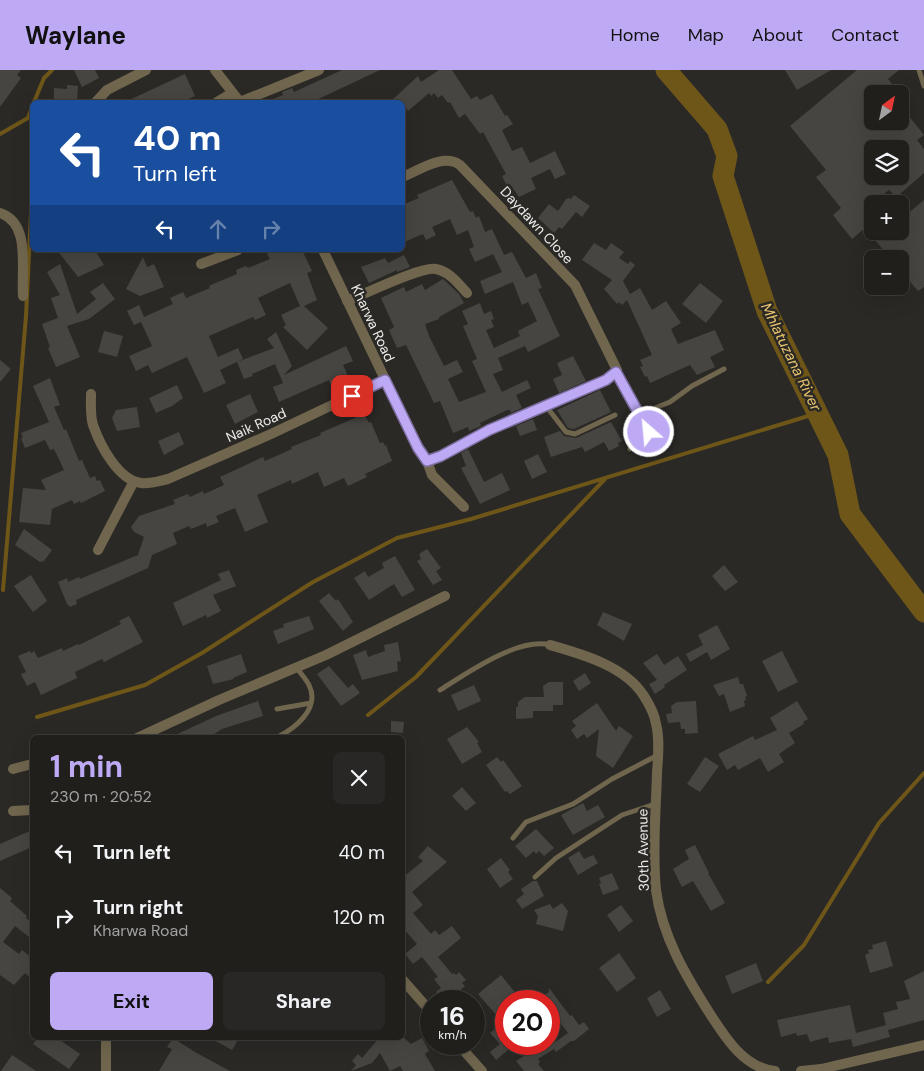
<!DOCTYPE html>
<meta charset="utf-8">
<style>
:root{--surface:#201f1c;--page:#282725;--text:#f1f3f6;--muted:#a2a2a3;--line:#3d3d3b;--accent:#bea9f5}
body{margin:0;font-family:"DM Sans",sans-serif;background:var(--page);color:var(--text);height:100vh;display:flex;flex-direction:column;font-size:19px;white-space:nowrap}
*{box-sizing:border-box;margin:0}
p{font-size:16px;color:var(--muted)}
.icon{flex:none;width:28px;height:28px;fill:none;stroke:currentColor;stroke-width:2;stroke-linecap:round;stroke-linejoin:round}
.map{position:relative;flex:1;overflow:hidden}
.sheet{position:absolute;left:30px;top:665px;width:375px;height:305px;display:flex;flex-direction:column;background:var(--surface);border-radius:8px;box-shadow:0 5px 20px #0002,0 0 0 1px var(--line)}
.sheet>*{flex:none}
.hud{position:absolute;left:30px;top:30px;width:375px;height:152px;border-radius:8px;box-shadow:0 5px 20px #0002,0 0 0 1px var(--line);background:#1a4fa0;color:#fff;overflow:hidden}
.needle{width:32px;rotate:33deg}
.buttons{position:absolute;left:864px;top:15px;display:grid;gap:10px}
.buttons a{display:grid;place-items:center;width:45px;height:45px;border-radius:8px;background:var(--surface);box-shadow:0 5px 20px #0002,0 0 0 1px var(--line);font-size:25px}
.speed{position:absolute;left:420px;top:920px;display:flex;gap:10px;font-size:25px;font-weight:700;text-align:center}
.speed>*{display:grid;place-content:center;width:65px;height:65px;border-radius:50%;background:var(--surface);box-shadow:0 5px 20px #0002,0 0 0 1px var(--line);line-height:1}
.speed small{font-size:12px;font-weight:400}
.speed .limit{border:8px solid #d22;background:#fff;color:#111}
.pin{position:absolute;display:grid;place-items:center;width:42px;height:42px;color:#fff;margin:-21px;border-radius:10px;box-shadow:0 2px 8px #0006}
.me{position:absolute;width:55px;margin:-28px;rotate:333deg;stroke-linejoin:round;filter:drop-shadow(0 0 4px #0008)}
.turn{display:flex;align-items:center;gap:18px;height:105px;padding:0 20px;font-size:22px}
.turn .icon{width:65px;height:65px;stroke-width:2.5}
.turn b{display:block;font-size:35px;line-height:42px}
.lanes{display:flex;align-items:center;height:48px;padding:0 20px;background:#0003;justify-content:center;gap:25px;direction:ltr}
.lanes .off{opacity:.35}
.round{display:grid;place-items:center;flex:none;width:52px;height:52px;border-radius:8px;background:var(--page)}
.overview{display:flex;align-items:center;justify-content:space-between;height:85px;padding:0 20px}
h1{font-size:30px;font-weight:700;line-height:38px;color:var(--accent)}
.action{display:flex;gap:10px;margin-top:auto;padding:10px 20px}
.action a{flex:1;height:58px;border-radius:8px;background:var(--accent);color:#111;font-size:20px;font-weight:700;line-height:58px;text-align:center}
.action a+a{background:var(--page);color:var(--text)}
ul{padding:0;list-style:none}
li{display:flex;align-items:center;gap:15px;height:65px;padding:0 20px}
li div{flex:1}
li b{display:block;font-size:19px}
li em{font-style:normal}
header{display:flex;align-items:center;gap:30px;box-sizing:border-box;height:70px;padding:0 25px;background:var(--accent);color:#111}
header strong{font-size:24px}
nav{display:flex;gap:28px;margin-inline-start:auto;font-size:18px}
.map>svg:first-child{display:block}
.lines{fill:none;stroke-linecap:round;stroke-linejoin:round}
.stream{stroke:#6e5619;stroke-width:4}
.river{stroke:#6e5619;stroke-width:21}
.building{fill:#464541;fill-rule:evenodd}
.lane{stroke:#70664e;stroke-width:5}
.street{stroke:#70664e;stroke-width:10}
.route-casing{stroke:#7c6e9f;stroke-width:12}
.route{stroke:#bea9f5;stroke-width:9}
.labels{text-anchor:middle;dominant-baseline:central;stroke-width:5;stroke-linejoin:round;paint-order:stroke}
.street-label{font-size:14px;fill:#ecebe9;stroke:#2b2926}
.water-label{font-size:15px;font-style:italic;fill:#e9c46e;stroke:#2b2926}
</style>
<header>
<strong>Waylane</strong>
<nav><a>Home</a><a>Map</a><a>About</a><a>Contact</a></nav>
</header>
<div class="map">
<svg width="924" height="1001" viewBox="0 0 924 1001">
<rect width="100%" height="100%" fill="#2b2926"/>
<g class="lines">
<!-- stream -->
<path class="stream" d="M34 32 44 8 52 0
M0 64 28 48 32 37
M3 520 26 246 32 121
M368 645 416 607 605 409
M37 647 145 615 202 583 313 512 397 468 471 449 818 343
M768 912 804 875 879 753 924 703"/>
<!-- river -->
<path class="river" d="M666 0 717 59 727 86 723 106 767 241 838 385 850 444 924 542"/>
</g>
<!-- building -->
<path class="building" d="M0 0H21L17 5 21 8 0 37Z
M74 0H95L99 8 82 17Z
M342 0H380L312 32H266L283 25 282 22 292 18 294 22Z
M439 0H452L471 29 477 26 480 30 492 24 505 46 507 45 513 54 502 60 512 81 522 77 530 93 555 81 566 104 555 109 550 99 531 108 536 119 519 127 510 114 507 116 502 106 506 104 483 62 480 64 465 44 459 48 450 32 448 33 442 25 438 28 434 23 431 26 429 23 408 41 402 32H390L418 6 421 12Z
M785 0H831L797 20Z
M857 0H899L888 9 900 24H872V51H900V35L924 65 917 70 924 79V103L900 124 895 126 889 120 868 137 872 142V167L865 158 852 169 833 145 841 138 816 107 826 100 790 56ZM872 79H900V106H872Z
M185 4 195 26 182 32H125Z
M67 15 78 16 77 31 54 32V18L67 19Z
M452 110 470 142 473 141 476 148 479 146 485 162 492 159 504 185 512 182 526 208 536 203 542 218 538 219 560 266 528 282 525 276 498 288 503 300 493 304 502 322 527 310 531 318 516 325 522 338 511 343 510 340H507L480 353 481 356 469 361 468 357 453 363 440 331 434 333 406 275 397 278 389 260 394 257 381 228 404 217 406 222 422 214 425 220 443 209 459 224 464 233 439 247V249L425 254 429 266 444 296 457 290 463 302 448 309 459 332 486 322 472 291 477 289 463 256 468 254 462 241 480 233 484 244 491 241 494 249 491 250 494 257 486 260 494 278 520 266 518 261 537 251 528 232 522 235 513 212 485 224 480 211 502 202 493 184 475 192 469 179 474 177 468 160 457 165 450 149 432 157 436 165 426 170 423 164 402 173V135L419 128 417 125Z
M574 125 590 136 582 147 576 142 562 159 559 157 554 163 538 148 549 134 558 141 566 129 569 128 571 129Z
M924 130V217L918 221 900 200V189H891L875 170 886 161H900V150Z
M594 173 606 180 611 173 624 182 619 188 628 194 630 191 635 195 623 211 630 224 640 218 652 240 666 231 681 253 671 259 678 274 715 260 724 280 710 287 715 297 697 305 690 295 650 313 647 306 645 307 640 297 643 296 640 290 652 285 627 230 622 235 619 232 617 234 604 219 612 210 582 190Z
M57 180H95L104 195 78 207Z
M275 180H302L312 201 307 203 317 230 304 236 328 258 307 280 283 257 286 255 281 245 300 236 290 213 258 228 266 245 255 250 253 247 209 266 218 287 238 278 243 289 220 300 226 313 204 323 187 287 152 303 148 295 136 301 129 286 152 276 141 252 134 255 127 241 139 235 144 247 173 234 170 228 183 222 186 228 210 218 209 216 213 214 237 204 236 200 246 196 248 198 270 189 267 184Z
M404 185 410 197 397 202V200L369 213 361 197 385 188 388 193Z
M143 187 147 197 154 194 164 217 140 226 126 219Z
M60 194 77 244 96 229 90 222 103 213 115 229 89 249 67 256 80 287 56 297 48 278 50 277 42 254 58 248 51 228 60 225 47 202Z
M700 213 723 231 706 253 682 234Z
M104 261 123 266 117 287 98 282Z
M276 262 292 296 284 305 346 276 353 291 343 295 347 304 346 307 330 314 329 310 279 332 273 317 283 313 275 294 252 304 253 306 244 309 237 292 274 278 267 269Z
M573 286 586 311 559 323 553 309 562 305 557 293Z
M0 290 11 299 0 312Z
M50 308 60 335 54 337 64 360 66 359 79 391 82 390 90 408 95 406 97 411 100 410 105 421 81 433 80 431 74 434 72 430 52 439 50 455 19 452 23 418 46 420 41 410 64 400 54 379 50 380 45 370 25 378 21 368H23L21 363 49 352 33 316Z
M177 315 183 328 172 336 156 343 149 328Z
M600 320 611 342 574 359 568 358 557 340Z
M250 324 258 342 235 354 226 335Z
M137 337 140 357 117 361 112 348 116 340Z
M364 344 369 353 371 352 380 373 383 372 385 376 386 375 392 391 365 404 367 407 348 416 344 408 324 417 318 402 292 414 291 410 257 425 268 452 245 462 235 438 216 446 219 452 207 457 206 453 191 459 189 456 173 463 177 474 152 485 148 498 76 530 77 534 70 537 67 534 58 512 67 508 68 512 79 507 80 509 138 485 144 467 134 462 131 457 139 446 175 434 173 430 188 424 190 427 203 421 204 424 224 415 220 407 263 387 265 391 292 379 291 377 321 365 320 363Z
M533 349 537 360 520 366 516 356Z
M611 352 622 371 618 373 619 376 609 381 604 372 585 382 582 377 551 387 544 367 560 361 564 366 576 368Z
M179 362 184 374 164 385 158 371Z
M468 379 484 412 502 403 510 420 480 434 461 398 466 396 461 383Z
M538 384 547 402 532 409 524 391Z
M24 459 52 480 44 491 40 492 15 475Z
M427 479 441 498 436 501 442 510 433 515 417 491 421 489 419 484Z
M395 486 415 520 402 527 394 514 369 530 354 508 365 501 368 507 384 498 382 493Z
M724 495 738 512 725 521 712 506Z
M229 500 236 516 213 525 221 541 207 548 206 545 183 556 173 533 221 510 218 504Z
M31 505 47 531 33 542 14 516Z
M329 523 336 531 338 529 353 552 343 561 319 531Z
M603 542 632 554 624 571 597 555Z
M129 546 143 572 104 592 102 589 75 602 77 608 41 625 35 612 27 616 21 604 26 602 18 586 30 581 31 583 34 581 38 588 62 578 63 581 78 574 79 575 121 554 119 551Z
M309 546 314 559 278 574 273 561 284 557 283 554Z
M717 555 730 579 711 590 707 582 690 592 686 584 703 575 698 565Z
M398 572 401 591 397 592 398 601 362 610 353 585 366 580 368 587 385 581 384 575Z
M782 581 798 612 778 622 762 591Z
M241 584 247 602 233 608 234 609 213 614 207 596Z
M657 584 664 595 678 586 687 600 664 615 665 617 655 624 649 614 657 610 643 593Z
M329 596 348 618 353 614 360 623 341 636 317 604Z
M585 603 591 613 579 621 573 611Z
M738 607 740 614H743L747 626 745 627 746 630 744 631 745 636 730 642 724 624 719 626 713 615Z
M549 612H563V635H553V641H533V648L516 649V637H518V632L525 627H544L543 616Z
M474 615 481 631 458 641 451 625Z
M258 631 263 646 222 659 208 668H169L216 646Z
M696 631 698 663 685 664V659H681L680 652 668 653 666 644 672 643 671 636 677 632Z
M797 631 808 649 803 652 804 654 789 663 795 673 779 684 784 692 768 702 760 688 738 700 735 695 727 700 718 684 753 666 755 670 777 660 770 648Z
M597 633 616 661 619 656 633 666 613 698 596 686 599 659 587 668 584 664 577 669 571 660 576 656 572 651Z
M391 651 404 652 403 663 391 662Z
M467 657 479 672 477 673 482 682 462 694 447 669Z
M497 687 501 692 503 690 522 716 510 724 507 721 505 722 486 695Z
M705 687 719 696 700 722 687 714Z
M462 717 476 733 466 741 452 726Z
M583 733 587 741 598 735 605 747 573 765 561 745Z
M536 759 554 778 544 786 539 781 536 784 534 781 526 788 515 776Z
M32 760V777L0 791V774Z
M695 775 709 803H708L725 833 711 841 693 811 682 817 673 799 689 789 685 780Z
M428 776 447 792 412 822 423 835 413 843 431 864 435 860 439 865 452 856 461 868 438 887 452 904 454 903 456 905 459 902 466 910 462 913 465 916 449 931H443L436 922 441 918 434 909 438 907 422 887 413 894 405 884 417 874 402 857V808L423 791 418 787Z
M579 781 584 789 593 785 598 793 578 805 568 788Z
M501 788 510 800 508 802 513 809 500 818 487 799Z
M612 803 619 819 603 825 599 814 601 813 599 808Z
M533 811H537L544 826 522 839 516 830 524 824 521 819Z
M0 818 12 828 10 831 27 846 26 848 32 853V862L29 867 15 856 3 872 19 884 22 880 32 888V909L25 903 14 915 0 905Z
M562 833 568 841 563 861 536 854 538 846 534 840 550 834 553 839Z
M621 835 633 851 619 862 607 845Z
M886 871 893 896 870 903 865 885 869 883 868 880 873 879 872 875Z
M619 883 636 908 617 922 599 898Z
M756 893 763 911 732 924 725 906Z
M924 901V950L888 960 890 967 853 977 851 969 829 973 828 967 810 972 807 964 797 966 796 963 781 967 777 950 850 935 856 963 886 955 883 943 898 939 896 932 910 929 904 911Z
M501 905 522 931H506V974H515L496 990 490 982 500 974 490 963 503 953 478 924Z
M549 918 570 946 572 945 579 955 584 952 589 959 574 971H571L556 982 554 979 538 989 540 992 538 994 544 1001H524L516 991 543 974H552L568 963 549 938V931H537L549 922Z
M660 920 671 939 657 947 647 928Z
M38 968H57L80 984 69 999 33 974Z
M173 968 195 982 230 1001H159L172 979 167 977Z
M210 968H239L232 980Z
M379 968H404L411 974 422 968 429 981 425 984 435 1001H403L400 996 390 1001 380 983 372 993 351 1001 356 995 352 991 358 984 362 988Z
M12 985 36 1001H1Z"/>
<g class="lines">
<!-- lane -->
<path class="lane" d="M919 0 924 16
M616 302 649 362 630 379
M546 336 566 362 575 364 615 345
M640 344 670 332 692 316 724 299
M440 620C467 603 518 567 550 575
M277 639 311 633
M276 668C294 659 321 639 309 615 306 609 301 604 297 598
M513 768 526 752 573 734 612 709 658 685
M535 807 556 788 622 745 655 734"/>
<!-- street -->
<path class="street" d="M215 0 240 32
M96 32 107 20 146 0
M217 32 232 23
M240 32 319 0
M402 107C420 100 443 83 460 95L575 215 617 300 614 305 606 310 489 360 441 386 427 391
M0 143C31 153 21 198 23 226
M323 180 418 378 427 391 432 405 464 437
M201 194 238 180
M347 231C365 224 421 196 436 199 450 202 458 213 467 223
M91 324C91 335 90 345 93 355 100 375 118 410 141 413 150 414 159 411 168 409L271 364 385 310
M98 480 134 411
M550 575C582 584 625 596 644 626 649 634 655 645 656 654 660 669 658 687 657 703 656 741 652 781 656 820 662 867 687 908 712 947 727 970 745 998 775 1001
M137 668 219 630 326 585 445 526
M13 699 32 694
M13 741 32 740
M402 909 431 942
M458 974 482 1001
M106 1001V968
M801 1001 821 999 924 975"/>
</g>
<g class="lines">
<defs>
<path id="route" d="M352 326 385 310 418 378 427 391 441 386 489 360 606 310 616 302 649 362"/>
</defs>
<!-- route casing -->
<use href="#route" class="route-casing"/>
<!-- route -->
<use href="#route" class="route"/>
</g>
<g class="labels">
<!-- street labels -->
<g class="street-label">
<text transform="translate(537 155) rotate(47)">Daydawn Close</text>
<text transform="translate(373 253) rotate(65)">Kharwa Road</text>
<text transform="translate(256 355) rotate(-24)">Naik Road</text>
<text transform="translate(643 780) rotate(-91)">30th Avenue</text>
</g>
<!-- water labels -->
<g class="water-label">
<text transform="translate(791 287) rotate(64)">Mhlatuzana River</text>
</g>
</g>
</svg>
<div class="buttons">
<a><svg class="needle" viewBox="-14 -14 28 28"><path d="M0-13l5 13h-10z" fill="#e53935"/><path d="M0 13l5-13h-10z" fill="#a2a2a3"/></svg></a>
<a><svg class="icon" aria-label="layers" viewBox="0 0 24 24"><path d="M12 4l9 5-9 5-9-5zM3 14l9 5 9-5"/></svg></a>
<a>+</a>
<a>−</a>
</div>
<div class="speed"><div>16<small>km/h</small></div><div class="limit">20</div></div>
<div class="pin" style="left:352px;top:326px;background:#d93025"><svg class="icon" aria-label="arrive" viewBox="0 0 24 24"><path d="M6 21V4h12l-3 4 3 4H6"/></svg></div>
<svg class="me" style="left:649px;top:362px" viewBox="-20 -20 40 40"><circle r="17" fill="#bea9f5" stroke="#fff" stroke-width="3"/><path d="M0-11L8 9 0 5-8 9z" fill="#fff"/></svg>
<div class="hud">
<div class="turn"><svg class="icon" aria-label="left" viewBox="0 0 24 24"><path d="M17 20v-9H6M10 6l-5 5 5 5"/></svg><div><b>40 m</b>Turn left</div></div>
<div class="lanes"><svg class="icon" aria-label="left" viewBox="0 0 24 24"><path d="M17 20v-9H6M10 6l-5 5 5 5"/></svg><svg class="icon off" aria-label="ahead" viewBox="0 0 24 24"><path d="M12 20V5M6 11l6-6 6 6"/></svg><svg class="icon off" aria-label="right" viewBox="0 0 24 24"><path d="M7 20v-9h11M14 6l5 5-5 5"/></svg></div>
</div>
<section class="sheet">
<div class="overview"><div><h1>1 min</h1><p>230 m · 20:52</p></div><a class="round"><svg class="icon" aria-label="close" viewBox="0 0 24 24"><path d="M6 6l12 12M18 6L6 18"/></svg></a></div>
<ul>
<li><svg class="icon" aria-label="left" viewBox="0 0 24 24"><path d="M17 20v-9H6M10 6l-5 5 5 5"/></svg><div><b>Turn left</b></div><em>40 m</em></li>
<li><svg class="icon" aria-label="right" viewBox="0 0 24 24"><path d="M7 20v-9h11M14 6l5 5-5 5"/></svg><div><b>Turn right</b><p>Kharwa Road</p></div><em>120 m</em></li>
</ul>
<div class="action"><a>Exit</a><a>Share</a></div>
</section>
</div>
